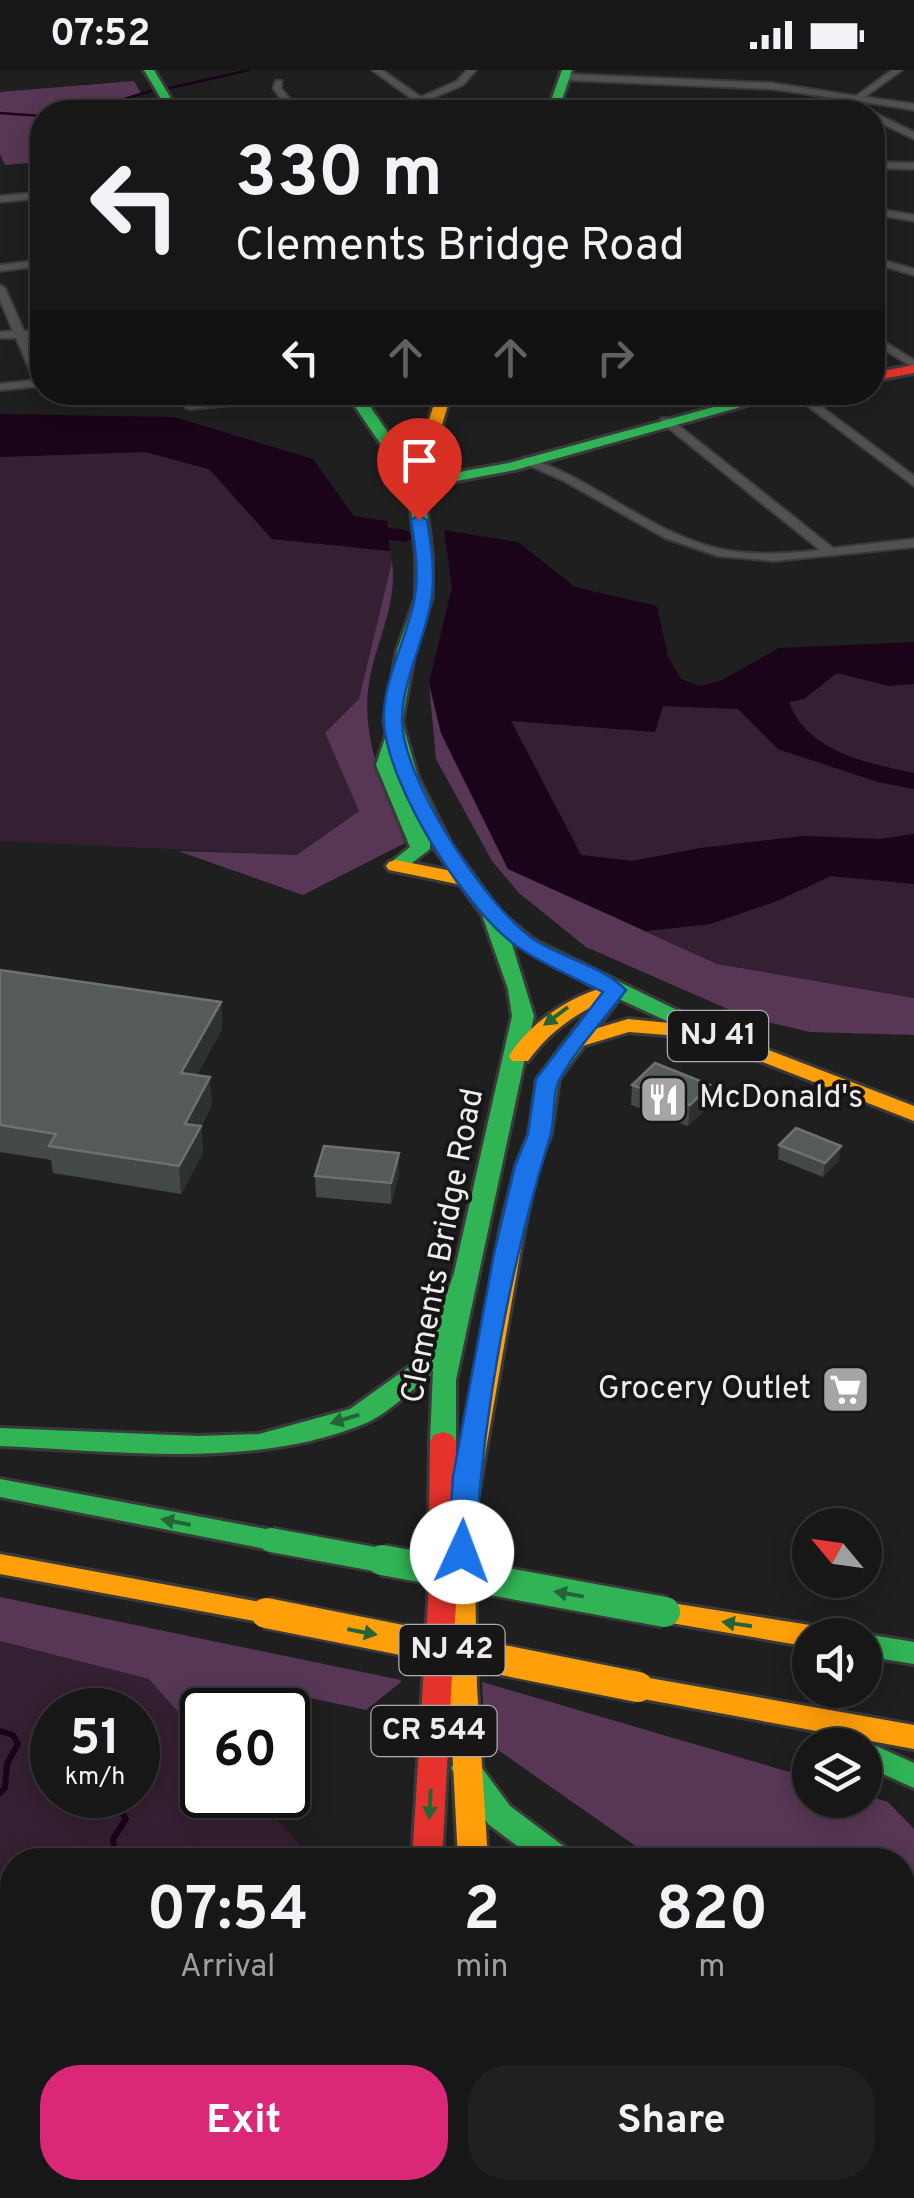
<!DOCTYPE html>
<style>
:root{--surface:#181718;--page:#212021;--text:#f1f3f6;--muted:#9f9fa2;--line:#363637;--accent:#db2777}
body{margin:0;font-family:Overpass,sans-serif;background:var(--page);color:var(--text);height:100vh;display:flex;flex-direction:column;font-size:38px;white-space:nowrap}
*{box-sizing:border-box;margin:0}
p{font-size:32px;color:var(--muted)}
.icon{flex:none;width:55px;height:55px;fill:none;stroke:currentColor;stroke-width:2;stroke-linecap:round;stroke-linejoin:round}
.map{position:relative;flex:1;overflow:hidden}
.sheet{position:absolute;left:0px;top:1778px;width:915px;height:352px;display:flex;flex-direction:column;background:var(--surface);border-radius:40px 40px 0 0;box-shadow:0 5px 25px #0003,0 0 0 2px var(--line)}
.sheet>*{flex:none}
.hud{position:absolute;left:30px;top:30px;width:855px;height:305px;border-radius:40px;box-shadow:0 5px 25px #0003,0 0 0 2px var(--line);background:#181718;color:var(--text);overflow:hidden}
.needle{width:65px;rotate:299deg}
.controls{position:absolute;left:792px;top:1438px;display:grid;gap:20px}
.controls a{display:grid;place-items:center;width:90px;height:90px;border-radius:50%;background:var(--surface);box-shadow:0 5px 25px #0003,0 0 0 2px var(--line);font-size:50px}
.speed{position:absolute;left:30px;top:1618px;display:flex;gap:20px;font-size:50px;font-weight:700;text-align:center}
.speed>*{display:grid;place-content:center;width:130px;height:130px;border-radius:50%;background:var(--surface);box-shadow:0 5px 25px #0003,0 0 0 2px var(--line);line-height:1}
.speed small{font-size:25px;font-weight:400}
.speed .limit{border:5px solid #111;border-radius:15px;background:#fff;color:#111}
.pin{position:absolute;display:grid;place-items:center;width:85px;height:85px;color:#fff;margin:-102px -42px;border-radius:50% 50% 50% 0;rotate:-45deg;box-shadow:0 0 10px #0007}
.pin .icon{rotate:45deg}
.me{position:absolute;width:110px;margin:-55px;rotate:2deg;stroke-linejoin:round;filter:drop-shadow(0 0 8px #0008)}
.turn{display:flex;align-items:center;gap:35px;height:210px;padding:0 40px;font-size:45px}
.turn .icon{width:130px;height:130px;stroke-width:2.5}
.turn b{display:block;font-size:70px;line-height:85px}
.lanes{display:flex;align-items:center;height:95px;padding:0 40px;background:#0003;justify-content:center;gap:50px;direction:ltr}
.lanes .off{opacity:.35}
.eta{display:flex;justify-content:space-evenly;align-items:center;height:170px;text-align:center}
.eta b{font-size:60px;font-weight:700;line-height:70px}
.button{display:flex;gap:20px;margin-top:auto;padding:20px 40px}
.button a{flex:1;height:115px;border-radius:40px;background:var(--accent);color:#fff;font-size:40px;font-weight:700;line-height:115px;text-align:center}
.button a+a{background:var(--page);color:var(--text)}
.status{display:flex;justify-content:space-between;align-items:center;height:70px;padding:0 50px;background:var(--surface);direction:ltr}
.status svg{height:28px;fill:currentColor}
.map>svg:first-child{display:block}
.green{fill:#351f32;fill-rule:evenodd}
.forest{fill:#573755}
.water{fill:#1b031a}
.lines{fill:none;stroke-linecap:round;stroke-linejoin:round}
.stream-far1{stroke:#1b031a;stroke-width:2.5}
.stream{stroke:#1b031a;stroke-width:6}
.river{fill:#1b031a;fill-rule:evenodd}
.street-casing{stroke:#3a3a3a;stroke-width:4}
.fast-casing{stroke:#3a3a3a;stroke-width:6}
.slow-casing{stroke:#3a3a3a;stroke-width:6}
.jam-casing{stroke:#3a3a3a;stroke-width:6}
.street{fill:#525051;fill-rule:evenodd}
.fast{fill:#30b455;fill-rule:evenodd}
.slow{fill:#ff9f0a;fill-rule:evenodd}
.jam{fill:#e5322d;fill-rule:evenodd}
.fast-bridge-far1-casing{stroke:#3a3a3a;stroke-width:29;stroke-linecap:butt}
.fast-bridge-casing{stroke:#3a3a3a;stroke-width:35;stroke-linecap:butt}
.slow-bridge-casing{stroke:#3a3a3a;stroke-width:35;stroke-linecap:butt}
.fast-bridge-far1{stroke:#30b455;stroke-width:24}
.fast-bridge{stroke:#30b455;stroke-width:30}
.slow-bridge{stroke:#ff9f0a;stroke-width:30}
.wall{fill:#424947}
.shaded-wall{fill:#2d3130}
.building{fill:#545b59;stroke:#6c7270;stroke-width:2.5}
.oneway{fill:#246436}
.route{fill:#1a73e8;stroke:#114b97;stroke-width:2.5}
.labels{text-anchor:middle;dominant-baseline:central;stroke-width:8;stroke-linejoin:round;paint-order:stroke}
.shield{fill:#181517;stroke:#aeacae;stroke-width:2.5}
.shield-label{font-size:30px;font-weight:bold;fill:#eeecee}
.poi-label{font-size:32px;fill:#eeecee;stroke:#181517;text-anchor:start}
.street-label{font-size:32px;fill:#eeecee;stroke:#181517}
</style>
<div class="status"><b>07:52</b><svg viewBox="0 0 49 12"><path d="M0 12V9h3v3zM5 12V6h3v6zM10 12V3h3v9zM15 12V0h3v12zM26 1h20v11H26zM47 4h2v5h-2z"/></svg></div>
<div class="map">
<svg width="914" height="2128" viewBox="0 0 914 2128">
<rect width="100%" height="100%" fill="#201f20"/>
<!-- green -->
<path class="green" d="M145 382 209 399 272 469 390 481 392 491 359 629 325 664 359 741 298 785 0 771V387Z
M837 602 914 611V703C868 694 805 681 789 631L804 629Z
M663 636 738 639 779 680 878 712 914 719V764L880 769 803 766 701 778 632 791 581 785 511 650 655 662Z
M831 806 914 814V928L717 894 646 861 710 854 777 831Z
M0 1571 149 1609 202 1669V1725H254L314 1790H12V2118H320V2128H0ZM52 1640H138V1725H52Z"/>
<!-- forest -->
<path class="forest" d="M134 11 142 25 96 36 88 42H42V92L5 95 0 84V22Z
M392 491C398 534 376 571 369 613 360 666 386 725 405 773L303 825 178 781 297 785 359 741 325 663 359 629Z
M429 613 441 663 508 799 717 894 914 928V965L810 962 746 947 586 877 519 823 492 791 436 689Z
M0 1527 401 1610V1612L366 1640 255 1616 246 1640H202V1669L149 1609 0 1571Z
M482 1612 810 1708V1730H865V1725L888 1732 914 1759V1845L903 1847 902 1790H660L647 1784 485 1671Z
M914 1947V2128H682L681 2118H902L903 1951Z"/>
<!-- water -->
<path class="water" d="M0 344 174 347 313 389 354 446 387 451 390 481 272 469 209 399 145 382 0 387Z
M444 460 518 472 575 517 657 536 668 587 681 609 700 616 722 610 779 578 914 572V614L889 616 837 603 804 629 789 632C805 681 869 694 914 703V719L878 712 778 679 738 639 663 636 655 662 511 651 581 785 632 791 701 778 803 766 880 769 914 764V814L831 806 777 831 710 854 646 861 508 799 441 663 429 613 452 517Z"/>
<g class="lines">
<!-- stream-far1 -->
<path class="stream-far1" d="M170 18 249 0
M81 42 151 21
M0 43 42 46"/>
<!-- stream -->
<path class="stream" d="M0 1661 13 1665 18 1674 7 1694 5 1718 0 1723
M63 1790 74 1782 89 1790
M104 1790 115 1785 113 1769 126 1749 110 1725
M0 1829 12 1825
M84 2128 88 2118"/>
<!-- river -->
<path class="river" d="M349 452 405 460 416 466 405 472 341 463 338 458 341 453Z"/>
<defs>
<path id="street" d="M372 0H382L421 27 457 11 467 0H476L463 15 426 31 441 42H432L418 33 366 41 291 42 273 18 276 11H282L281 18 298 39 366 35 412 29Z
M892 0H902L865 27 914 34V40L859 31 843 42H834L849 30 772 19 565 10 561 7 565 4 772 13 856 26Z
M871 42 875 43 914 62V69L872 49Z
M872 92 914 93V99L872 98Z
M42 122V128L0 132V126Z
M872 138 914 145V151L872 144Z
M872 187 914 199V205L872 193Z
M42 190V196L0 201V195Z
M0 215 5 218 24 261H42V267L27 268 42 304V316L0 320V314L34 310 16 268H0V262L13 261 0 230Z
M872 264 914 290V298L872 272Z
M177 322H188L194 332 302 322H350L345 325 190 339 186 338Z
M789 322H802L914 406V416Z
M661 348H669L833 478 914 469V477L774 491 718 486 665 468 564 411 519 391 525 387C594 408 649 463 720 479 753 486 787 484 820 480L661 352Z"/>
<path id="fast" d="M144 0H154L179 42H169Z
M562 0H572L558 42H547Z
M345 322H360L420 409 509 393 769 322H794L515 400 424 417 432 484V527L415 580 402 652 418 707 451 774 499 841 534 870 738 970 735 975H719L619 929 559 1009 551 1064 538 1096 525 1156 513 1164 505 1161 501 1156 516 1096 529 1064 537 1009 603 922 511 871 534 946 456 1310V1371L452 1377H434L430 1371 433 1300 428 1308C409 1322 387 1344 366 1353 254 1400 118 1381 0 1376V1358L199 1366 259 1364 350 1339 410 1296 440 1243 454 1203 512 946 508 919 482 845 432 775 405 718 430 771V779L403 800H389L386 796 410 777 376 695 387 662 384 652 397 580 416 527V484L408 414Z
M0 1409 271 1460 281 1463 284 1470 281 1477 271 1480 0 1427Z
M865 1564 914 1572V1594L865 1586Z
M865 1671 914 1693V1718L865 1696V1675H855Z
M466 1686 476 1690 510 1736 570 1781 574 1790H536L488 1754 451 1698 456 1690Z
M914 1872V1900L902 1903V1876Z
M914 1905V1933L902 1937V1909Z
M396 2118H430V2128H396Z"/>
<path id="slow" d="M438 322H452L424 414 411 417 408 414Z
M396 790 467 804 477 810 467 816 389 800 386 796 389 792Z
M615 914 622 916 625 920 622 924C583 938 553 957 528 991H512L509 986 512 981C538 946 573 925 615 914Z
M628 949 680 954 691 960 680 966 629 962 579 977 568 971 571 966Z
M727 964 914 1036V1051L719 975 716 970Z
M513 1148 525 1156 474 1448 477 1617 488 1790H458L449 1617 448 1448 501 1156Z
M0 1484 266 1533 276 1536 280 1543 276 1550 266 1553 0 1504Z
M665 1532 810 1555 820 1558 823 1565H810V1577L665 1552 655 1549 651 1542 655 1535Z
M638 1606 914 1655V1679L638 1628 628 1625 624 1617 628 1609Z
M473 2118H507V2128H473Z
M512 2118H546L542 2128H508Z"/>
<path id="jam" d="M914 295V303L872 311V303Z
M443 1362 452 1365 456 1371V1532L442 1790H412L428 1532 430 1371 434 1365Z"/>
</defs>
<!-- street casing -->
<use href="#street" class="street-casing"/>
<!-- fast casing -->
<use href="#fast" class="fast-casing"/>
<!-- slow casing -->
<use href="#slow" class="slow-casing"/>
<!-- jam casing -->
<use href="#jam" class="jam-casing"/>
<!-- street -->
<use href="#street" class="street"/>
<!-- fast -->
<use href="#fast" class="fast"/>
<!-- slow -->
<use href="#slow" class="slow"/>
<!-- jam -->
<use href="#jam" class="jam"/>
<defs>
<path id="fast-bridge-far1" d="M271 1470 396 1493"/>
<path id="fast-bridge" d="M382 1490 665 1542"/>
<path id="slow-bridge" d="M266 1543 638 1617"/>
</defs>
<!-- fast-bridge-far1 casing -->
<use href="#fast-bridge-far1" class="fast-bridge-far1-casing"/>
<!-- fast-bridge casing -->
<use href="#fast-bridge" class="fast-bridge-casing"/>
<!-- slow-bridge casing -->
<use href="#slow-bridge" class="slow-bridge-casing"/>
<!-- fast-bridge-far1 -->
<use href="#fast-bridge-far1" class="fast-bridge-far1"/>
<!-- fast-bridge -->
<use href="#fast-bridge" class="fast-bridge"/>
<!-- slow-bridge -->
<use href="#slow-bridge" class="slow-bridge"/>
</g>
<!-- wall -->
<path class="wall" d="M0 900 221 932 222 959 197 1005 212 1034 201 1056 203 1083 181 1124 53 1103 51 1090 0 1082Z
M632 1015 709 1036 688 1056 631 1035Z
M779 1075 839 1090 823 1107 778 1089Z
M399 1083V1104L391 1134 316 1127 315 1106Z"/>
<!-- shaded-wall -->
<path class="shaded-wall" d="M221 932 222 959 183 1030 181 1003Z
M210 1007 212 1034 187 1081 185 1054Z
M710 1015 709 1036 688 1056 690 1035Z
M201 1056 203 1083 181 1124 179 1096Z
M841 1076 839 1090 823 1107 825 1093Z
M399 1083V1104L391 1134V1113Z"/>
<!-- building -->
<path class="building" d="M0 900 221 932 181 1003 210 1007 185 1054 201 1056 179 1096 49 1076 56 1064 0 1055Z
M655 993 710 1015 690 1035 632 1015Z
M796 1058 841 1076 825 1093 779 1075Z
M324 1076 399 1083 391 1113 315 1106Z"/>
<!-- one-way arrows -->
<defs><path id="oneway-solid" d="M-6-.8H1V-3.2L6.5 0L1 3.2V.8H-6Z" transform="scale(2.5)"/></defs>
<g class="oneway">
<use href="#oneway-solid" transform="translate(556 946) rotate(143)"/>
<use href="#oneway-solid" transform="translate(345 1349) rotate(163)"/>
<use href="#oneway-solid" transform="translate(176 1452) rotate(-169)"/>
<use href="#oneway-solid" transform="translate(569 1524) rotate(-170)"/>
<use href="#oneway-solid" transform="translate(737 1554) rotate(-171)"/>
<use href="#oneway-solid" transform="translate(362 1562) rotate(11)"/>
<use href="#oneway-solid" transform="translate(430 1734) rotate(93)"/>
</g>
<!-- route -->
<path class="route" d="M419 445 427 450C431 475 435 500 432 525 427 567 402 608 402 651 403 710 485 835 533 869 561 888 603 896 626 920 605 949 578 976 561 1007 551 1023 556 1048 550 1067 509 1199 483 1343 475 1482L471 1489H452L448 1482 453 1407 494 1184 515 1096 528 1064 536 1009 603 922C576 908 546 896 521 879 468 845 388 717 384 653 381 612 409 566 415 526 419 501 415 475 411 450Z"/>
<!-- icons -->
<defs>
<symbol id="restaurant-square" viewBox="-11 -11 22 22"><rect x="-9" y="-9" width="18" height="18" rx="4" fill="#a6a4a6" stroke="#181517"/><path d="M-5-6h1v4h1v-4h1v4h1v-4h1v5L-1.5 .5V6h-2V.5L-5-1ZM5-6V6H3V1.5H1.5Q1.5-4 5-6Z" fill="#fff"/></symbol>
<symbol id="supermarket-square" viewBox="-11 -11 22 22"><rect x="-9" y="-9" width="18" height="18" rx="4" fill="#a6a4a6" stroke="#181517"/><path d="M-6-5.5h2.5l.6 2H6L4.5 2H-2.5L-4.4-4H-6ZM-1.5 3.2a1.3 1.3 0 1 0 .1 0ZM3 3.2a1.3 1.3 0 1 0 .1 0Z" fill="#fff"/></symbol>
</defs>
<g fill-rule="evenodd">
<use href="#restaurant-square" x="636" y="1002" width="55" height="55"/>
<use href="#supermarket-square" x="818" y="1292" width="55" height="55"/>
</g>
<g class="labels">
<!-- shield labels -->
<g class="shield">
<rect x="668" y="941" width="100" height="50" rx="8"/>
<rect x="399.5" y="1555" width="105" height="50" rx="8"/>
<rect x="371.5" y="1636" width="125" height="50" rx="8"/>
</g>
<g class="shield-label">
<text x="718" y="966">NJ 41</text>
<text x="452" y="1580">NJ 42</text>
<text x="434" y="1661">CR 544</text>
</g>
<!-- poi labels -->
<g class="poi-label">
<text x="699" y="1029">McDonald's</text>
<text x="811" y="1320" text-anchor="end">Grocery Outlet</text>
</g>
<!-- street labels -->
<g class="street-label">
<text transform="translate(444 1176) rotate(-79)">Clements Bridge Road</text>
</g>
</g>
</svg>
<div class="controls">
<a><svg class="needle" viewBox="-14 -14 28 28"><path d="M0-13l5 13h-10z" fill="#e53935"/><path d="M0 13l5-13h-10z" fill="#9f9fa2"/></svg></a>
<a><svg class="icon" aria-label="sound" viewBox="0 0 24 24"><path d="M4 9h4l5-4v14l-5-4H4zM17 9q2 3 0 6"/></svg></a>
<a><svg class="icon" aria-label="layers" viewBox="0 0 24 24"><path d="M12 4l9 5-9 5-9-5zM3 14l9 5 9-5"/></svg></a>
</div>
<div class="speed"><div>51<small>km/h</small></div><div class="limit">60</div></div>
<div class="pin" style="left:419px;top:450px;background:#d93025"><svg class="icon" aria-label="arrive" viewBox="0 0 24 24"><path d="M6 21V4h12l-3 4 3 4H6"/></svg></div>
<svg class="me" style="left:462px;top:1482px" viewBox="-20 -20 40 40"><circle r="19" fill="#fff"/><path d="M0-13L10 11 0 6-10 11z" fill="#1a73e8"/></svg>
<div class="hud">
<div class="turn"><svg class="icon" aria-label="left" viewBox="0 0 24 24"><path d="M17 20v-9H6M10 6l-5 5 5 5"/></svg><div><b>330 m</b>Clements Bridge Road</div></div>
<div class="lanes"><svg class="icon" aria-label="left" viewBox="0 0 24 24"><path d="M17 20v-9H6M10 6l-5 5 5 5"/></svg><svg class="icon off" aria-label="ahead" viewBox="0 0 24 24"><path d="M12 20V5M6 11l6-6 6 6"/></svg><svg class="icon off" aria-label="ahead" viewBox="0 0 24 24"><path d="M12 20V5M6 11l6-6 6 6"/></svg><svg class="icon off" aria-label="right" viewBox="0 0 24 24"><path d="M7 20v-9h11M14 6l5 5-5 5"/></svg></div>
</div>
<section class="sheet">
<div class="eta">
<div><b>07:54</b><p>Arrival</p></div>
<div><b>2</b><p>min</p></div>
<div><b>820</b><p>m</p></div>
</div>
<div class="button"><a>Exit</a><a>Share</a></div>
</section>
</div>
